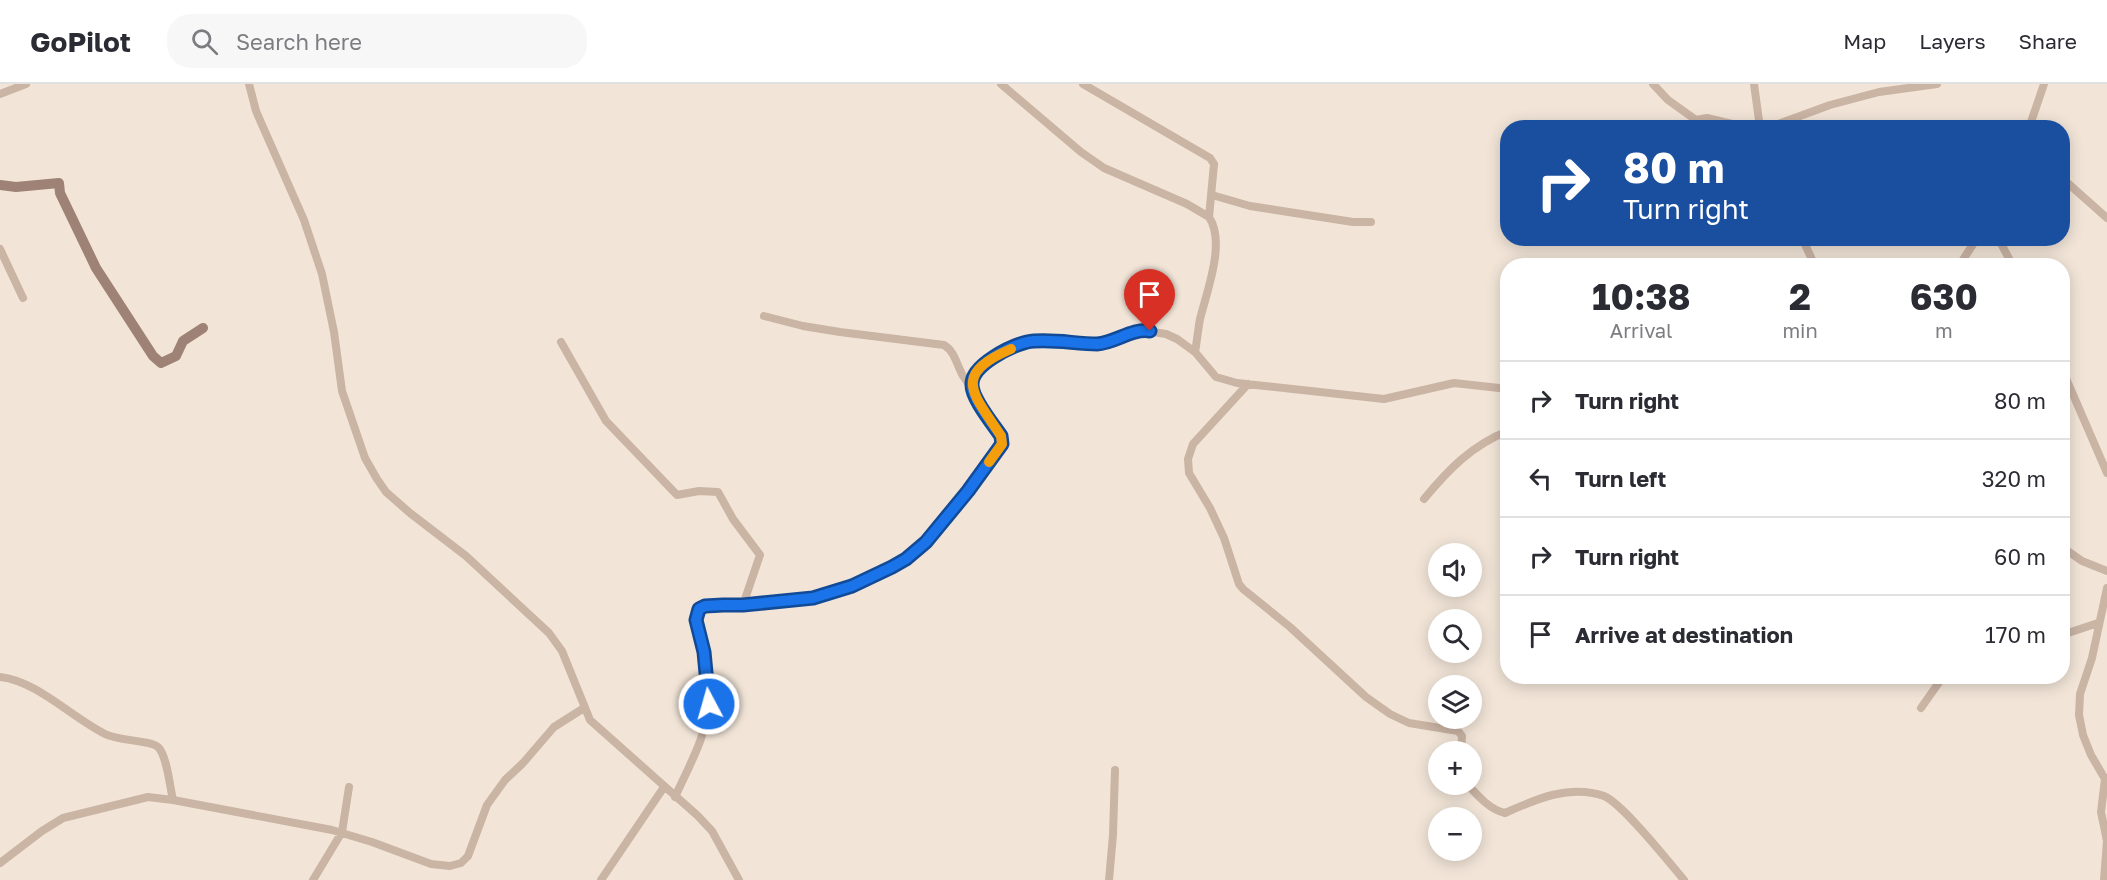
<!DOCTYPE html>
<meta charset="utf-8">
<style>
:root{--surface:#fff;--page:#f7f7f7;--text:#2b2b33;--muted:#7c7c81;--line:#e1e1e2}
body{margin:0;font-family:"Golos Text",sans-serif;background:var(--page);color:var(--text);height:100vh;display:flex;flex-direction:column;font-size:22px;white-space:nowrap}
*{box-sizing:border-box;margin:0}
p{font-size:20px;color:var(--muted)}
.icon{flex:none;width:33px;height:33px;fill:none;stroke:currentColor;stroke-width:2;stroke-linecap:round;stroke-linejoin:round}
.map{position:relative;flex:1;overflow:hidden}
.side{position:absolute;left:1500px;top:174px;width:570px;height:426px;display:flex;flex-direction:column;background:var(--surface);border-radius:24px;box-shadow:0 3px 15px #0003}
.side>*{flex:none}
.top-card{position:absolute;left:1500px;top:36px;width:570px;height:126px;border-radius:24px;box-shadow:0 3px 15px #0003;background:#1a4fa0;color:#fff;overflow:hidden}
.buttons{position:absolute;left:1428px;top:459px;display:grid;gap:12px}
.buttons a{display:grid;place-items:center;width:54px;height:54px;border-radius:50%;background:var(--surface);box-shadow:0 3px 15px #0003;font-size:30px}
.pin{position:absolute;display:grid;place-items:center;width:51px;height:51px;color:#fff;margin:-62px -26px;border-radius:50% 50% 50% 0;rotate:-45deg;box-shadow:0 0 6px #0007}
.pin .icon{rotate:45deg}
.me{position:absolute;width:66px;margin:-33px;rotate:354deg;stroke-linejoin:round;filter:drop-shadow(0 0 4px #0008)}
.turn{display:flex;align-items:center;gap:21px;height:126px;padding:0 24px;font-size:27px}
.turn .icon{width:78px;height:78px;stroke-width:2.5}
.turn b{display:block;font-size:42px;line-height:51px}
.eta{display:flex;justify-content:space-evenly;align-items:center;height:102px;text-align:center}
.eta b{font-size:36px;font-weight:700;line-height:42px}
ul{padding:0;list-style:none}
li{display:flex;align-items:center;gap:18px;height:78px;padding:0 24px;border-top:2px solid var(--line)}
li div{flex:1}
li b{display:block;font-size:22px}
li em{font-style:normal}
header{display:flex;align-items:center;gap:36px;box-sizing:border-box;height:84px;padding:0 30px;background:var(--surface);border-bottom:2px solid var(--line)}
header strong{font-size:28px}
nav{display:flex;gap:33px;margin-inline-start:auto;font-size:21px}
.search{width:420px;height:54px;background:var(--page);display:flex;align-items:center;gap:15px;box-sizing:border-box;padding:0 21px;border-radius:24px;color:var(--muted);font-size:22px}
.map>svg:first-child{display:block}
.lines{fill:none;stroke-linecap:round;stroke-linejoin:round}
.street{stroke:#cab4a4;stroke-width:8}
.secondary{stroke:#9e8275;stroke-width:10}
.route-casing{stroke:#114b97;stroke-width:15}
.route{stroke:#1a73e8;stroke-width:10}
.slow{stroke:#f59e0b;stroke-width:10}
</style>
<header>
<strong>GoPilot</strong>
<div class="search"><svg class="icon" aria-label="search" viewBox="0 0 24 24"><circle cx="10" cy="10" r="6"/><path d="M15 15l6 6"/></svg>Search here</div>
<nav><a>Map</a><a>Layers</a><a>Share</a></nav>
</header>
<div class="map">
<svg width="2107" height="796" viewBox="0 0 2107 796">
<rect width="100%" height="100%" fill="#f2e5d8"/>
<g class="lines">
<!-- street -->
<path class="street" d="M249 0 256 27 304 136 322 190 334 248 342 307 365 374 377 395 386 408 410 429 466 472 549 549 562 567 590 636 698 732 712 747 739 796
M1001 0 1081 68 1104 84 1187 120 1209 133C1226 158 1207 207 1200 235 1198 246 1197 257 1195 268
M1083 0 1210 74 1214 80 1209 133
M1653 0 1668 16 1696 36 1707 34 1745 43 1759 41
M1754 0 1760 44
M0 10 26 0
M1767 44 1830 21 1879 8 1937 0
M2029 44 2044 0
M2062 94 2107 134
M1212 111 1250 122 1353 138H1371
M1802 154 1815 182
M1998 154 2013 182
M0 165 23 214
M1959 182 1977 154
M764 232 803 242 840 248 944 261C959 270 956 290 972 302
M561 258 606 337 677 411 699 407 718 408 733 435 760 471 743 521
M2062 285 2107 389
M1248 300 1193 360 1188 375 1189 389 1210 424 1224 454 1239 500 1243 505 1290 543 1366 613 1390 630 1409 639 1458 647 1462 652 1461 668
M1424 415C1448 386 1472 361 1508 347
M2062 463 2082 477 2107 487
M2062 551 2098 539
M0 593C37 597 71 633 105 650 118 657 150 656 158 663 167 671 170 704 173 716
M1921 624 1940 597 1947 592
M1467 700C1477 711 1490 726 1505 729 1536 715 1570 700 1604 712 1623 720 1668 777 1684 796
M675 713C688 684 706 653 709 621 710 602 693 535 699 525L705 522C734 520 763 521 792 517 830 512 877 497 907 474 941 449 974 399 999 365L1001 360V353L974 311 972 302V294L984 279 1027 258 1100 259 1113 257 1141 246 1166 250 1177 255 1195 268 1216 293 1237 299 1384 315 1454 299 1508 305
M0 779 42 747 63 734 148 713 173 716 332 746 372 758 431 780 450 782 461 779 468 772 487 721 505 696 523 679 554 643 584 624
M313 796 342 748 349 703
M601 796 664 703
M1109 796 1113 751 1115 686
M2104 796 2107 757 2101 728 2105 695 2091 671 2083 651 2079 631 2080 610 2092 574 2107 504"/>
<!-- secondary -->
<path class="secondary" d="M0 101 16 103 59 99 60 109 96 184 153 272 161 279 176 272 183 257 203 244"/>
</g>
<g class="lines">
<defs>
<path id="route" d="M709 620 704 568 696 536 699 525 705 522 723 521H743L813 514 852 502 892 483 906 475 926 458 968 407 1002 360 1001 352C993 340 972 315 972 301 971 281 1011 262 1027 258 1048 254 1075 260 1097 260 1115 259 1132 244 1150 247"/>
</defs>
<!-- route casing -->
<use href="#route" class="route-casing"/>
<!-- route -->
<use href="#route" class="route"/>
<!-- slow -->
<path class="slow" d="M989 378 1002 360 1001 352C974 310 950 291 1011 265"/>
</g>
</svg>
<div class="buttons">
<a><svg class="icon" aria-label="sound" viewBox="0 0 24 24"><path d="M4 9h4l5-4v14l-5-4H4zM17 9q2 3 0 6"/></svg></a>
<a><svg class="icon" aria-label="search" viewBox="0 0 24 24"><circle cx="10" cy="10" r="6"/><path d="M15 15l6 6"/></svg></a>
<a><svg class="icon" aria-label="layers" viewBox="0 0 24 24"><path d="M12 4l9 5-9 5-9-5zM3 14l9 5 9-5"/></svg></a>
<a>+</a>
<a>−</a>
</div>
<div class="pin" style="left:1150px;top:247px;background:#d93025"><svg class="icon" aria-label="arrive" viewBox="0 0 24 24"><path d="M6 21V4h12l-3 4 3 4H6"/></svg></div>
<svg class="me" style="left:709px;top:620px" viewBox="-20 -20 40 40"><circle r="17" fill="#1a73e8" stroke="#fff" stroke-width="3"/><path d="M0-11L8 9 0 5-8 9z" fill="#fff"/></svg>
<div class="top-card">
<div class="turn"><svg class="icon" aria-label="right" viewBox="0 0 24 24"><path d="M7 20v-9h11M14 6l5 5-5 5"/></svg><div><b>80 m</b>Turn right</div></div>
</div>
<section class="side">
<div class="eta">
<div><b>10:38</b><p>Arrival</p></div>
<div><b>2</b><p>min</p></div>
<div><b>630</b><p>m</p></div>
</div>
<ul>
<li><svg class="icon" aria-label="right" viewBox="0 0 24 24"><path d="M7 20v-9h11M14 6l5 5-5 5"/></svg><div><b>Turn right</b></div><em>80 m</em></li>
<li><svg class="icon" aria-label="left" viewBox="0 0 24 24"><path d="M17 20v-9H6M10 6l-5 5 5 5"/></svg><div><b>Turn left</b></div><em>320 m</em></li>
<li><svg class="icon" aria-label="right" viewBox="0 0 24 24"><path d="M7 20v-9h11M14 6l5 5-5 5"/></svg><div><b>Turn right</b></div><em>60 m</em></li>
<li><svg class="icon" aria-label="arrive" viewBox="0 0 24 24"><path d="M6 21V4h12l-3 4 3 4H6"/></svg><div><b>Arrive at destination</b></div><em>170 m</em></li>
</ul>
</section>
</div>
